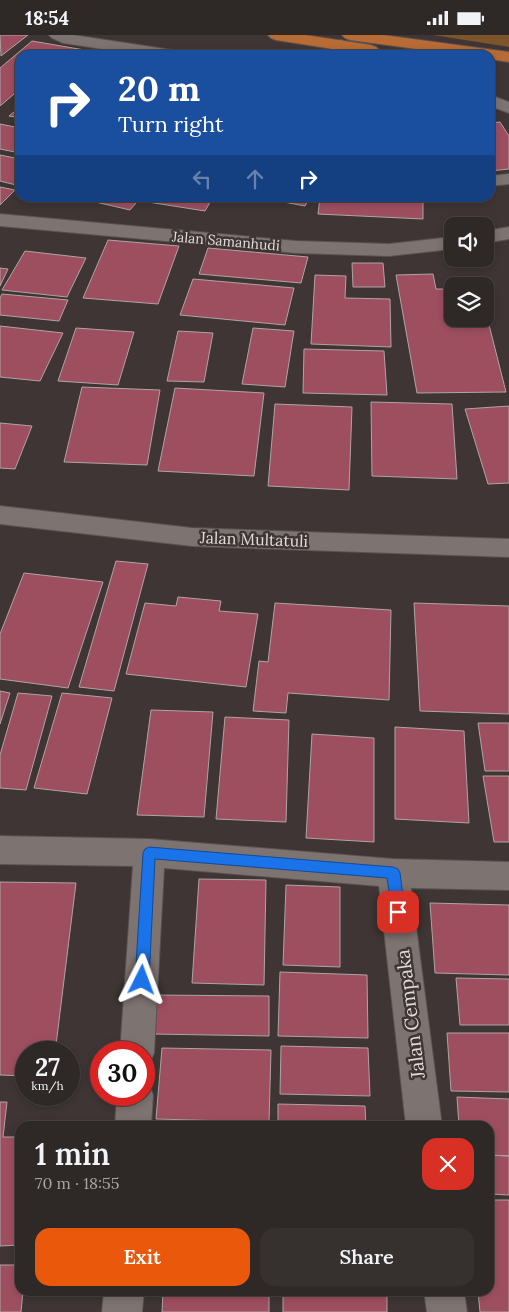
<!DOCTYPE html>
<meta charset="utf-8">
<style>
:root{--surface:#2e2827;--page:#36302f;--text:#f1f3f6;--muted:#a7a6a7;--line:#494444;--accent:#ea580c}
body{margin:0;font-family:Lora,serif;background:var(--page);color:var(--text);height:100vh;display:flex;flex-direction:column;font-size:19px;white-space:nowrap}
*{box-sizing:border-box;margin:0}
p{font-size:16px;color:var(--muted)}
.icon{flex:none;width:28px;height:28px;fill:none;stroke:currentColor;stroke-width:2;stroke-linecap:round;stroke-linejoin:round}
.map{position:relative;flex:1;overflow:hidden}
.panel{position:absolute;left:15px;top:1086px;width:479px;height:175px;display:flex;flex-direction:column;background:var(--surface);border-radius:15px;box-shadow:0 2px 8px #0003,0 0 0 1px var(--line)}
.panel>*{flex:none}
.guide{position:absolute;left:15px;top:15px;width:480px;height:152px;border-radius:15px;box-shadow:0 2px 8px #0003,0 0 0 1px var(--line);background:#1a4fa0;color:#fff;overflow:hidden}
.fabs{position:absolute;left:444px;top:182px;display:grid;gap:10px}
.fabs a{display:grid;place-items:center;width:50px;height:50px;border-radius:10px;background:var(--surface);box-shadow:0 2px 8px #0003,0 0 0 1px var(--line);font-size:25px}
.speed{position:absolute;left:15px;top:1006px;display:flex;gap:10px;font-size:25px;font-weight:700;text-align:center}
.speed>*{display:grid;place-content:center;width:65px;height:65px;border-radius:50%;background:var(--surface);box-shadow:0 2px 8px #0003,0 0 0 1px var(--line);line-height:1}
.speed small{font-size:12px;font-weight:400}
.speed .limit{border:8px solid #d22;background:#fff;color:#111}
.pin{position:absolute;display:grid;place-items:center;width:42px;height:42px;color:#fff;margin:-21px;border-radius:10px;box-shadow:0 2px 8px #0006}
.me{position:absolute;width:55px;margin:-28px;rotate:3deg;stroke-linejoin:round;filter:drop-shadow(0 0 4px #0008)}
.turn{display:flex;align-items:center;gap:18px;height:105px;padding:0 20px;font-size:22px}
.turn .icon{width:65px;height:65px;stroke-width:2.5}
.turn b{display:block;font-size:35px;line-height:42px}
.lanes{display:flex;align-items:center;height:48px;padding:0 20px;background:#0003;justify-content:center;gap:25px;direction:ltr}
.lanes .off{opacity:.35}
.round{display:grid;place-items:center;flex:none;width:52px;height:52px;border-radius:15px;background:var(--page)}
.headline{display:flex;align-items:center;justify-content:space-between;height:85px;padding:0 20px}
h1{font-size:30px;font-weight:600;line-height:38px}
.primary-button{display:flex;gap:10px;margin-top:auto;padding:10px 20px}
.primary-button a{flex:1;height:58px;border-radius:15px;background:var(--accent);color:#fff;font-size:20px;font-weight:600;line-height:58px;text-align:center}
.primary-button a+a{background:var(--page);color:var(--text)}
.status{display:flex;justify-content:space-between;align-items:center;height:35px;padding:0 25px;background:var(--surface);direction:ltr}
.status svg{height:14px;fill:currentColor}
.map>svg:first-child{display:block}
.green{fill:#7c552b}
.building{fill:#9e4f5f;stroke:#afa4a5}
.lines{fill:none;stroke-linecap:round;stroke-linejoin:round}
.minor-casing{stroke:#5a5250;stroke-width:2}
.major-casing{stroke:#5a5250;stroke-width:2}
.minor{fill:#7d7371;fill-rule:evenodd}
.major{fill:#b86b34;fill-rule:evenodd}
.route{fill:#1a73e8;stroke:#114b97}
.labels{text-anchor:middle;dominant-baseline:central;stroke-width:5;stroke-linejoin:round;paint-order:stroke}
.far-street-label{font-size:14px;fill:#e1dbda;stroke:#3e3534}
.street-label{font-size:16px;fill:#e1dbda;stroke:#3e3534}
.near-street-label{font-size:19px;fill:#e1dbda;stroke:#3e3534}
</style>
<div class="status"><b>18:54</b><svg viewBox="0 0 49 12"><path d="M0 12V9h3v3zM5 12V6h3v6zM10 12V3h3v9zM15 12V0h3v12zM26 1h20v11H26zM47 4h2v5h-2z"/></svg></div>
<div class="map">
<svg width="509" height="1277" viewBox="0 0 509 1277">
<rect width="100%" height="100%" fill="#3e3534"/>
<!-- green -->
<path class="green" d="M433 0H509V12Z"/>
<!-- building -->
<path class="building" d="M0 0H28L1 21Z
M32 6 114 20H20V54L0 71V33Z
M20 72V83L9 81Z
M500 87 509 101V134L490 136V88Z
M0 89 20 93V118L0 114Z
M0 120 20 124V151L0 146Z
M0 152 15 155 0 170Z
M74 162H141L130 175Z
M151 162H213L205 176 148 167Z
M257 162H310L305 171Z
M320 162H423V184L318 179Z
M108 205 179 211 158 269 83 263Z
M208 213 308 222 301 248 199 239Z
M25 216 86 223 67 262 2 255Z
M352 228H383L385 252H353Z
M0 233 8 234 0 251Z
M433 239 436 254H452V284H485V274L506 357 417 358 396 240Z
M315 240 346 241 345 263 390 264 391 312 311 309Z
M193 244 294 253 285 290 180 280Z
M2 259 68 265 59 286 0 280V263Z
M0 291 63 298 40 346 0 342Z
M76 293 134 297 118 350 58 346Z
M253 293 294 296 285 352 242 349Z
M178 296 213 298 204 347 167 346Z
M304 314 384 316 387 360 303 358Z
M82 352 160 355 147 430 64 427Z
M175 353 264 358 254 441 158 436Z
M371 367 452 369 457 444 372 441Z
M275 369 352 372 349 455 268 451Z
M509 371V448L488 449 465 374Z
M0 388 32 391 15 434 0 433Z
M116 526 148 529 114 656 79 652Z
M24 538 103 547 68 653 0 644V599Z
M178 562 221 566 219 576 258 579 246 652 126 639 145 568 176 571Z
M275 568 391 575 389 665 288 658 286 678 253 676 259 626 268 627Z
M414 568 509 571V679L420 676Z
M0 656 10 658 0 689Z
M18 658 52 661 26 755 0 753V720Z
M62 658 112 663 87 759 34 753Z
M151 675 213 677 204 782 137 780Z
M225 682 289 685 286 787 216 784Z
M478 688H509V736H485Z
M395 692 464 696 469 788 395 784Z
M312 699 374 703V807L306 803Z
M483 741H509V807H494Z
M199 844 266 845 264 950 192 948Z
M0 847 76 848 55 1018H26V1041L0 1040Z
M286 850 340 852V932L283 930Z
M430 868 509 870V940L435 938Z
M280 937 367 940 368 1003 278 1001Z
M456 943 509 944V990H460Z
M155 960 269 961V1001L152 999Z
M447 998H509V1057L451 1056Z
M281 1011 368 1013 370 1061 280 1059Z
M162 1013 271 1015 269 1087 156 1084Z
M457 1062 509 1064V1121L489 1120V1091H459Z
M0 1067H7L3 1102H20V1210L0 1211Z
M278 1069 365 1071 366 1091H278Z
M489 1120 509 1121V1160L489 1159Z
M489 1165H509V1277H480L478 1256H489Z
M0 1230H20V1256H23L21 1277H0Z
M163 1256H269V1277H162Z
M283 1256H387V1277H283Z"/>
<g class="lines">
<defs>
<path id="minor" d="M49 0H73L172 15 177 17 180 20H142L63 8 52 3Z
M341 5 346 7 349 10 341 20H325L336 7Z
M490 60 509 67V78L490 71Z
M509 139V149L490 151V141Z
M0 179 296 206 389 209 452 202V214L389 221 296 218 0 191Z
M509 192V204L485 208V196Z
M0 471 192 493 509 504V522L192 511 0 489Z
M0 801 149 804 393 824 509 827V855L411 853 442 1091H406L379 851 164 833 154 1018 149 1030 144 1033V1018H120L133 831 0 829Z
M144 1046 148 1047 153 1060 151 1091H115L117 1060H144Z
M104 1256H144L142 1277H102Z
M424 1256H464L467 1277H427Z"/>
<path id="major" d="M268 0H305L371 10 376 12 379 15 376 18 371 20 276 5 271 3Z
M342 0H383L509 17V27L490 24V20H461L350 5 345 3Z"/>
</defs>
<!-- minor casing -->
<use href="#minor" class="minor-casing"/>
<!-- major casing -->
<use href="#major" class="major-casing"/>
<!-- minor -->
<use href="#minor" class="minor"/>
<!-- major -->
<use href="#major" class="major"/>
</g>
<!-- route -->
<path class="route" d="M149 812 393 832 398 834 400 838 405 877 403 881 398 883 393 881 387 843 155 824 149 945 147 950 142 952 137 950 135 945 143 818 145 814Z"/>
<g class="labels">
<!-- far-street labels -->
<g class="far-street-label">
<text transform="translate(226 206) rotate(5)">Jalan Samanhudi</text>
</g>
<!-- street labels -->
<g class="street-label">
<text transform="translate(254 504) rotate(2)">Jalan Multatuli</text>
</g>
<!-- near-street labels -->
<g class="near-street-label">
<text transform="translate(410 979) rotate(-97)">Jalan Cempaka</text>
</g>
</g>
</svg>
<div class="fabs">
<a><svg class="icon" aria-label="sound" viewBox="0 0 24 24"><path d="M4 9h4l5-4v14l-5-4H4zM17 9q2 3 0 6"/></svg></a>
<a><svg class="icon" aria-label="layers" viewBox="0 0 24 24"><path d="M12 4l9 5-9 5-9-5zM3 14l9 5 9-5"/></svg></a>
</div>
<div class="speed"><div>27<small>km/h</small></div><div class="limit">30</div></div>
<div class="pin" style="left:398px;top:877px;background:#d93025"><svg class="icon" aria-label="arrive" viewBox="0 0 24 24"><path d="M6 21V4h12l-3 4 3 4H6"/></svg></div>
<svg class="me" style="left:142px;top:945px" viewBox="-20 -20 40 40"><path d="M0-17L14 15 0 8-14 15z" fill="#1a73e8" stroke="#fff" stroke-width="4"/></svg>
<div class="guide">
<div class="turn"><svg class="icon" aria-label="right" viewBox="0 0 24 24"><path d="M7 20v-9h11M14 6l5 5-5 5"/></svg><div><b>20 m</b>Turn right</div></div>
<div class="lanes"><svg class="icon off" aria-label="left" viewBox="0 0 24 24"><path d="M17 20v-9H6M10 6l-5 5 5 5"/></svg><svg class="icon off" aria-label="ahead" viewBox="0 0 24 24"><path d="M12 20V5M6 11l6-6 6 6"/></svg><svg class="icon" aria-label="right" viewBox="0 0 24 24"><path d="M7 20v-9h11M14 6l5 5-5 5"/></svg></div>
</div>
<section class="panel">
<div class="headline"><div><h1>1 min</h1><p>70 m · 18:55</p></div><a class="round" style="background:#d93025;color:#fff"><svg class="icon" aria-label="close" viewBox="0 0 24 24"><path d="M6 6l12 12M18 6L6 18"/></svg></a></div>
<div class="primary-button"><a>Exit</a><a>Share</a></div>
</section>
</div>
